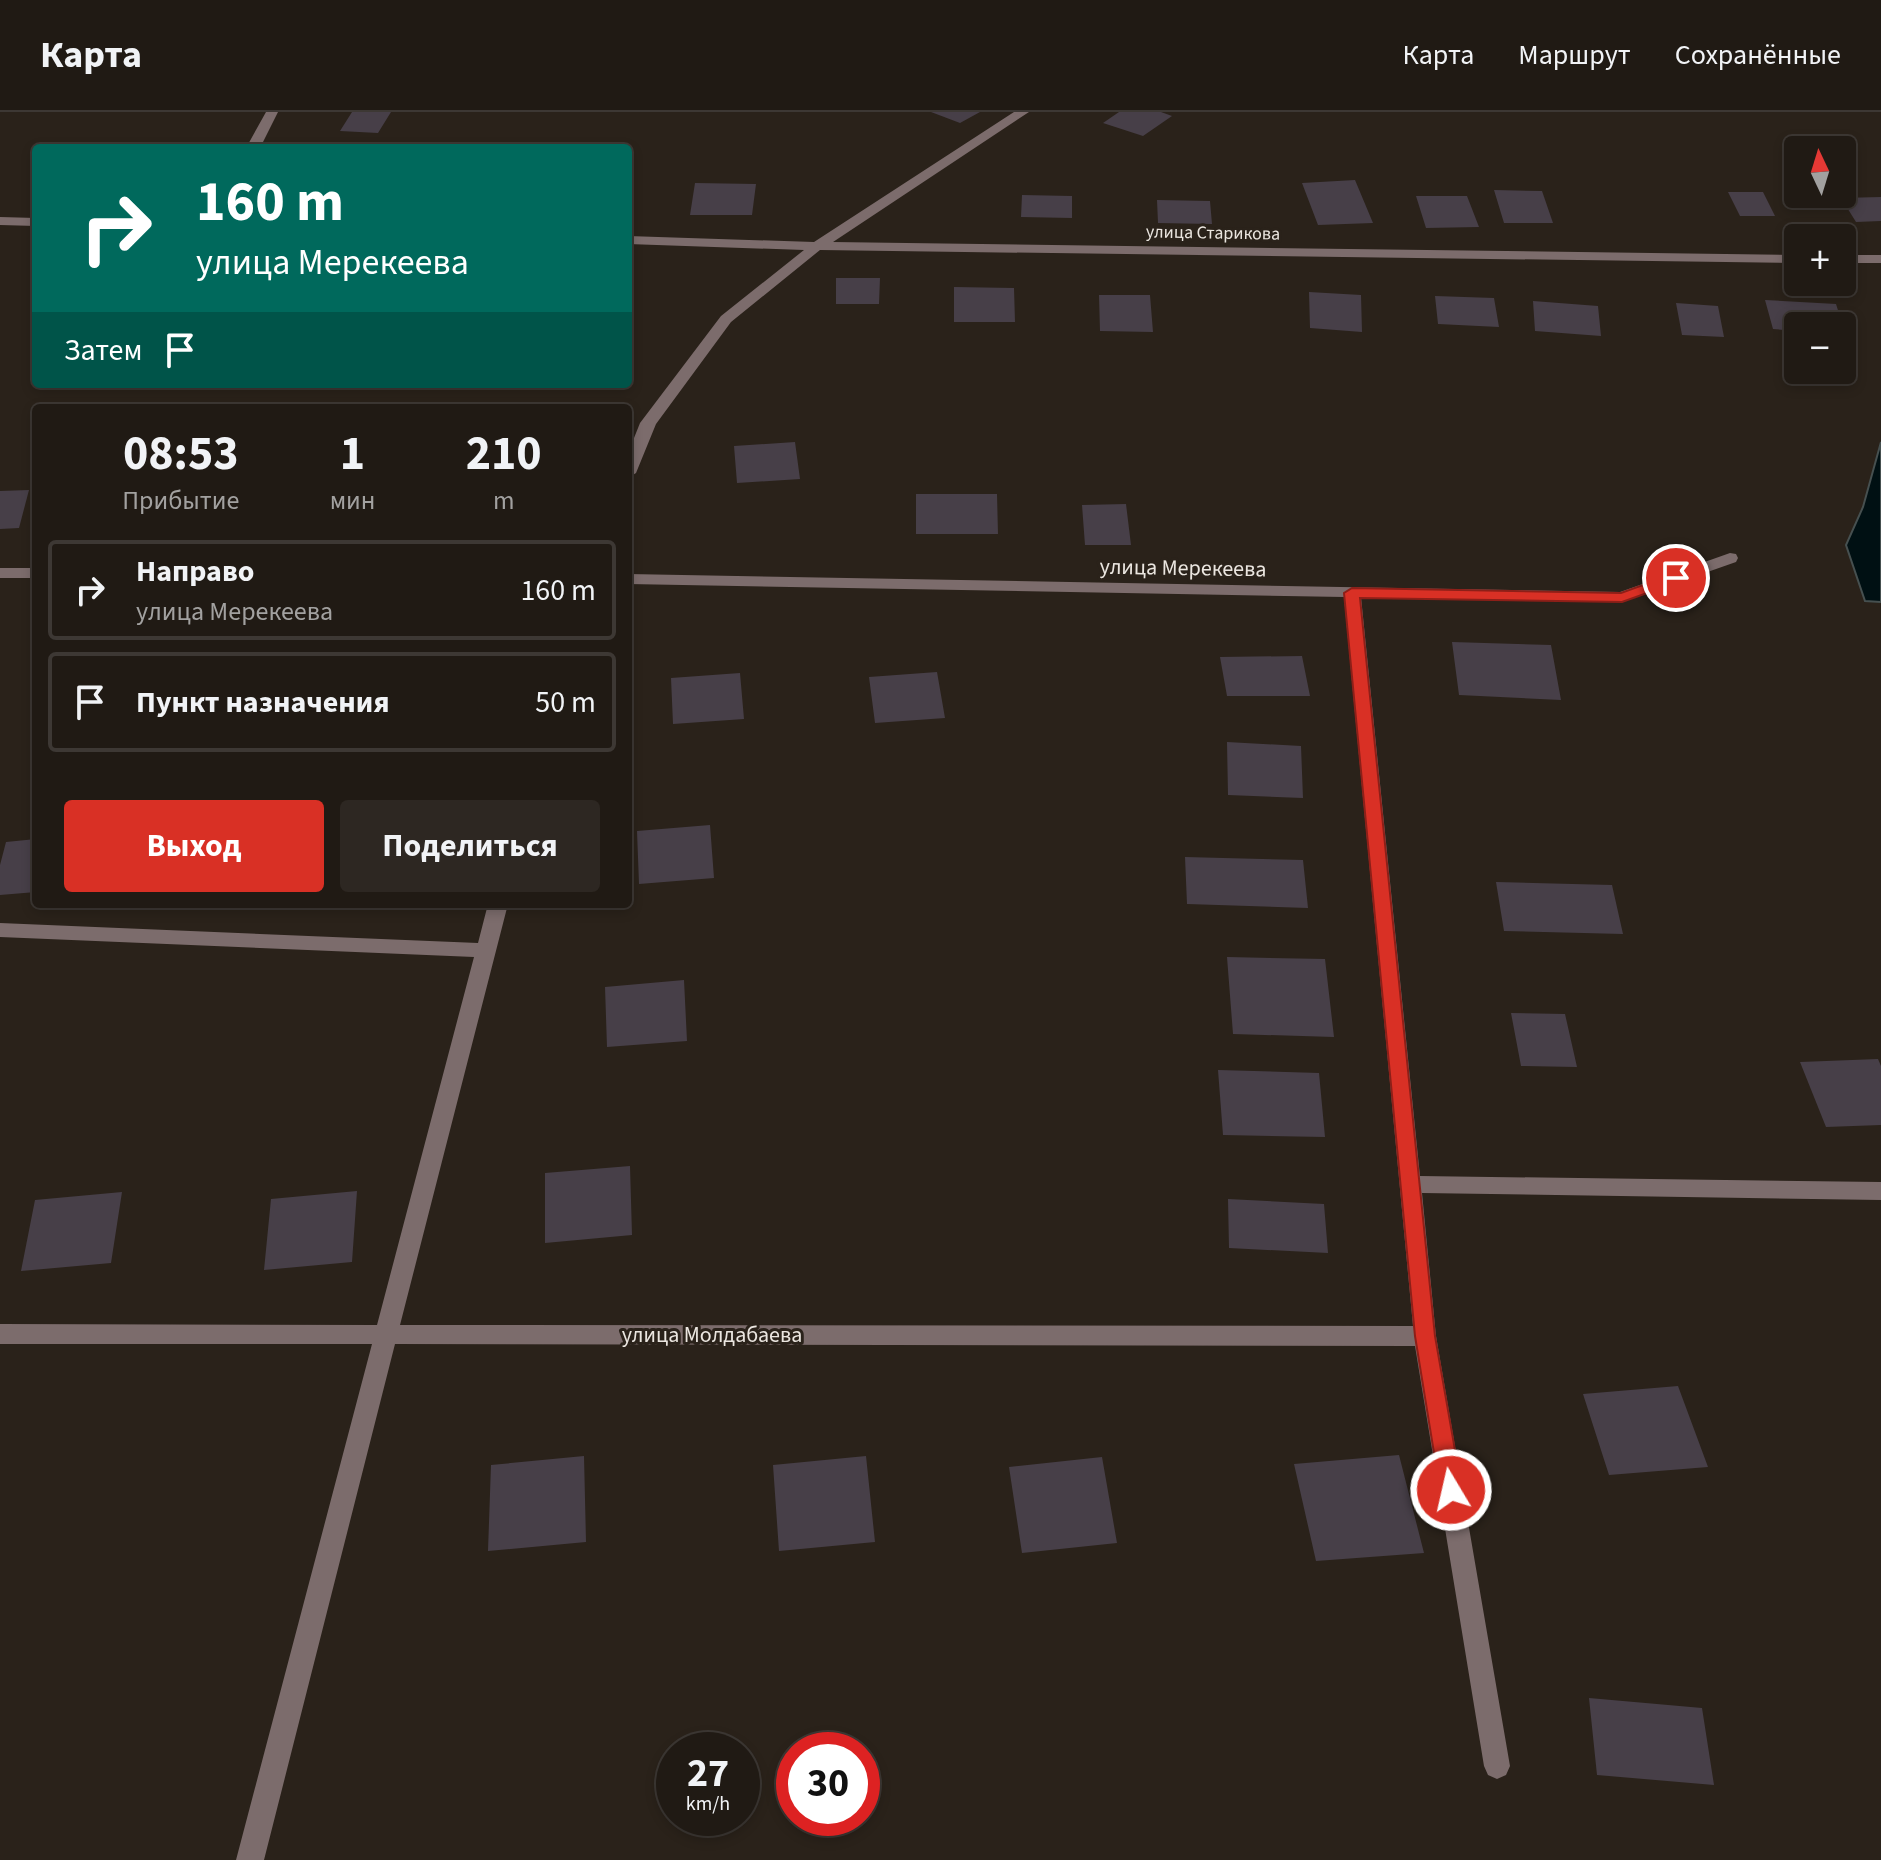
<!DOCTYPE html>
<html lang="ru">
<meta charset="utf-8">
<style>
:root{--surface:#201a14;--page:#2d2722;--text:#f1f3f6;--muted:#a2a1a0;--line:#3d3834;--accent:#d93025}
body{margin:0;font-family:"Source Sans 3",sans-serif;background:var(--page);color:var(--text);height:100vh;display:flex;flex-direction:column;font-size:30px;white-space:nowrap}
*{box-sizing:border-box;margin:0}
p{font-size:26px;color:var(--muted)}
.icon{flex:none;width:44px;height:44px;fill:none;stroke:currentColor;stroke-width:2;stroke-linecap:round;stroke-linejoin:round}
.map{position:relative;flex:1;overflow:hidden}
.side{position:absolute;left:32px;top:292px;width:600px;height:504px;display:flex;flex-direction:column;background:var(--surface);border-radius:8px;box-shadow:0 4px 12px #0003,0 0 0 2px var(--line)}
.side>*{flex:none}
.guide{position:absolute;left:32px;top:32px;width:600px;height:244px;border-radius:8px;box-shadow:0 4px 12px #0003,0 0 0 2px var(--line);background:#00695c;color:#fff;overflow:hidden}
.needle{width:52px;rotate:356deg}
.fabs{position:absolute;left:1784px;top:24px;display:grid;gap:16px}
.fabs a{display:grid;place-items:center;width:72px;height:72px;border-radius:8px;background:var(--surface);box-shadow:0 4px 12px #0003,0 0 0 2px var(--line);font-size:40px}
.speed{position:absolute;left:656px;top:1620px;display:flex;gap:16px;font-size:40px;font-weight:700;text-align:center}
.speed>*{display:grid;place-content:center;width:104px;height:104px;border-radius:50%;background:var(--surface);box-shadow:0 4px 12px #0003,0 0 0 2px var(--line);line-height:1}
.speed small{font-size:20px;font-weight:400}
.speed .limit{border:12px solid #d22;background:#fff;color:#111}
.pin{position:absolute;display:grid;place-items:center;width:68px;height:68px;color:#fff;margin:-34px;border:4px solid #fff;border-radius:50%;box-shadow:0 2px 8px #0007}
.me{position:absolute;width:88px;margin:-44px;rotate:351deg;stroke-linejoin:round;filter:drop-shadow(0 0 6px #0008)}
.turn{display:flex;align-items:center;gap:28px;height:168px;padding:0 32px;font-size:36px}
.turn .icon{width:104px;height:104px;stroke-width:2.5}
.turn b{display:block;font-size:56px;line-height:68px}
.then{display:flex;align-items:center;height:76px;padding:0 32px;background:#0003;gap:16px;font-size:30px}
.eta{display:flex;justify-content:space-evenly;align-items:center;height:136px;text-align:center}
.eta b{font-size:48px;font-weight:700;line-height:56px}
.button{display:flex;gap:16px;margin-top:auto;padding:16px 32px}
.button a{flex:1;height:92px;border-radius:8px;background:var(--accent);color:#fff;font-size:32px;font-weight:700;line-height:92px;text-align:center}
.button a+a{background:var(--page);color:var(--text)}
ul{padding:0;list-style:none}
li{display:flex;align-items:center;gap:24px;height:100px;margin:0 16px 12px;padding:0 16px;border:4px solid var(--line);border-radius:8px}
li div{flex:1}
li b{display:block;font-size:30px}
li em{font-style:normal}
header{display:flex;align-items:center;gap:48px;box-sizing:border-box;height:112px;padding:0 40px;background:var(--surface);border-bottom:2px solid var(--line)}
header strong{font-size:38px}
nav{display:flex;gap:44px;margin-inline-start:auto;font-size:28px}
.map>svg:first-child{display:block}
.water{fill:#001013;stroke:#465050;stroke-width:2}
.building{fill:#473f48}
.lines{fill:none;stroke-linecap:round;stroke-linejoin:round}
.minor{fill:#7c6c6c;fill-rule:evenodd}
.route{fill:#d93025;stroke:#8d1f18;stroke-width:2}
.labels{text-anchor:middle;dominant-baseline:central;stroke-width:6;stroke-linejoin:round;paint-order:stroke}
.far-street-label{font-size:18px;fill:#ebe6e0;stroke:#2a221a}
.street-label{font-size:22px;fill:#ebe6e0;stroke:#2a221a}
</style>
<header>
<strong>Карта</strong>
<nav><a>Карта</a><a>Маршрут</a><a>Сохранённые</a></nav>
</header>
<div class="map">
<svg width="1881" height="1748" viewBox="0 0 1881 1748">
<rect width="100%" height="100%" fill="#2a221a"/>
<!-- water -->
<path class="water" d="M1881 330V490L1865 489 1846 433 1863 395Z"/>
<!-- building -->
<path class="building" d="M352 0H391L378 21 340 19Z
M931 0H980L960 11Z
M1119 0H1161L1172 4 1143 24 1103 11Z
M153 30H208L205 36H150Z
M1355 68 1373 111 1318 113 1302 71Z
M695 71 756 72 752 103H690Z
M1494 78 1542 79 1553 111H1504Z
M1728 80H1763L1775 104H1740Z
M1022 83 1072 84V106L1021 105Z
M1416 84H1467L1479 115 1426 116Z
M1881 85V109L1856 110 1841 86Z
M1157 88 1210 89 1212 112 1158 111Z
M836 166H880L879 192H836Z
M954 175 1014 176 1015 210H954Z
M1309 180 1361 183 1362 220 1310 216Z
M1099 183H1150L1153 220 1100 219Z
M1435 184 1494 186 1499 215 1438 212Z
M1765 188 1836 192 1843 214H1798V219L1773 217Z
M1533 189 1598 194 1601 224 1535 219Z
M1676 191 1718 194 1724 225 1682 223Z
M795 330 800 367 737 371 734 334Z
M29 378 19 416 0 417V379Z
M916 382H997L998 422H916Z
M1126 392 1131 433H1085L1082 393Z
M1452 530 1551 533 1561 588 1459 583Z
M1302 544 1310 584H1227L1220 545Z
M937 560 945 606 875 611 869 565Z
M740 561 744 607 673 612 671 566Z
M1227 630 1301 634 1303 686 1228 683Z
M710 713 714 766 639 772 637 719Z
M36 727V780L0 783V753L6 730Z
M1185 745 1303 748 1308 796 1187 792Z
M1496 770 1612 773 1623 822 1504 819Z
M1227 845 1325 847 1334 925 1233 922Z
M684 868 687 929 607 935 605 875Z
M1511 901 1565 902 1577 955 1521 954Z
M1878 947 1881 954V1013L1826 1015 1800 950Z
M1218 958 1319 961 1325 1025 1223 1023Z
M630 1054 632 1123 545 1131V1061Z
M357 1079 352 1150 264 1158 271 1087Z
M122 1080 111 1151 21 1159 35 1088Z
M1228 1087 1324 1092 1328 1141 1229 1136Z
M1678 1274 1708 1355 1609 1363 1583 1282Z
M1399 1343 1424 1441 1316 1449 1294 1352Z
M584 1344 586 1430 488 1439 491 1353Z
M866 1344 875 1430 779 1439 773 1353Z
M1102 1345 1117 1431 1022 1441 1009 1355Z
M1589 1586 1702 1596 1714 1673 1597 1663Z"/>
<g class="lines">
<!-- minor -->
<path class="minor" d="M266 0H278L260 36H246Z
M1014 0H1029L833 130 1798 143V151L820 138 731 210 656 312 636 361 628 366V341L640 311 721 204 804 138 628 132V124L814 130Z
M0 105 36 106V114L0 113Z
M1842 143H1881V151H1842Z
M1730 441 1736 442 1738 446 1736 450 1622 490 1361 485 1420 1064 1881 1070V1088L1422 1081 1436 1224 1510 1654 1506 1663 1497 1667 1488 1663 1484 1654 1415 1234 395 1232 264 1748H236L372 1232H0V1212L377 1213 474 845 0 825V811L478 831 488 792H508L400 1213 1413 1214 1344 485 628 472V462L1620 480Z
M0 456H36V466H0Z"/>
</g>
<!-- route -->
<path class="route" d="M1676 461 1681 462V469L1622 490 1360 486 1435 1224 1462 1378 1458 1384 1451 1387 1443 1384 1440 1378 1415 1224 1344 481 1352 476 1621 481Z"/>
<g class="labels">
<!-- far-street labels -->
<g class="far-street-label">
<text transform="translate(1213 121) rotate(1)">улица Старикова</text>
</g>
<!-- street labels -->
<g class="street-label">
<text transform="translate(1183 456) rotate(1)">улица Мерекеева</text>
<text x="712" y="1223">улица Молдабаева</text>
</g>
</g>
</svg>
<div class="fabs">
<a><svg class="needle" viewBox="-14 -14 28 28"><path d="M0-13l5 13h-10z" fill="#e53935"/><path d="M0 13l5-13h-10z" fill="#a2a1a0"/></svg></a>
<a>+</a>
<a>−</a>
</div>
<div class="speed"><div>27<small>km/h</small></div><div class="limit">30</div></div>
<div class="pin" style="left:1676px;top:466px;background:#d93025"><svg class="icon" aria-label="arrive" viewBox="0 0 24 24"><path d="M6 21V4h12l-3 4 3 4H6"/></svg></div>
<svg class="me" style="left:1451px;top:1378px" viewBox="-20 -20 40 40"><circle r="17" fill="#d93025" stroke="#fff" stroke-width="3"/><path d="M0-11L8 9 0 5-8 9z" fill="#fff"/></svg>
<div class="guide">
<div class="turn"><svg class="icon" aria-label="right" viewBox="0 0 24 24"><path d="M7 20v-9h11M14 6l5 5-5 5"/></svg><div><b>160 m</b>улица Мерекеева</div></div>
<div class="then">Затем<svg class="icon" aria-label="arrive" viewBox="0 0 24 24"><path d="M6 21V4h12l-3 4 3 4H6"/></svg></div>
</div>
<section class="side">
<div class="eta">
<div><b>08:53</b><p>Прибытие</p></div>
<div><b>1</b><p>мин</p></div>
<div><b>210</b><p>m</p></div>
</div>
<ul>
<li><svg class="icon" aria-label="right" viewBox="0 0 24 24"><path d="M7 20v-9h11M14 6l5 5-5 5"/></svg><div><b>Направо</b><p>улица Мерекеева</p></div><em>160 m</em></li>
<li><svg class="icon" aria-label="arrive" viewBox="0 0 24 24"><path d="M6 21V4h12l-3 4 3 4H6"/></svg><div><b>Пункт назначения</b></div><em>50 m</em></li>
</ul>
<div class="button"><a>Выход</a><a>Поделиться</a></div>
</section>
</div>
